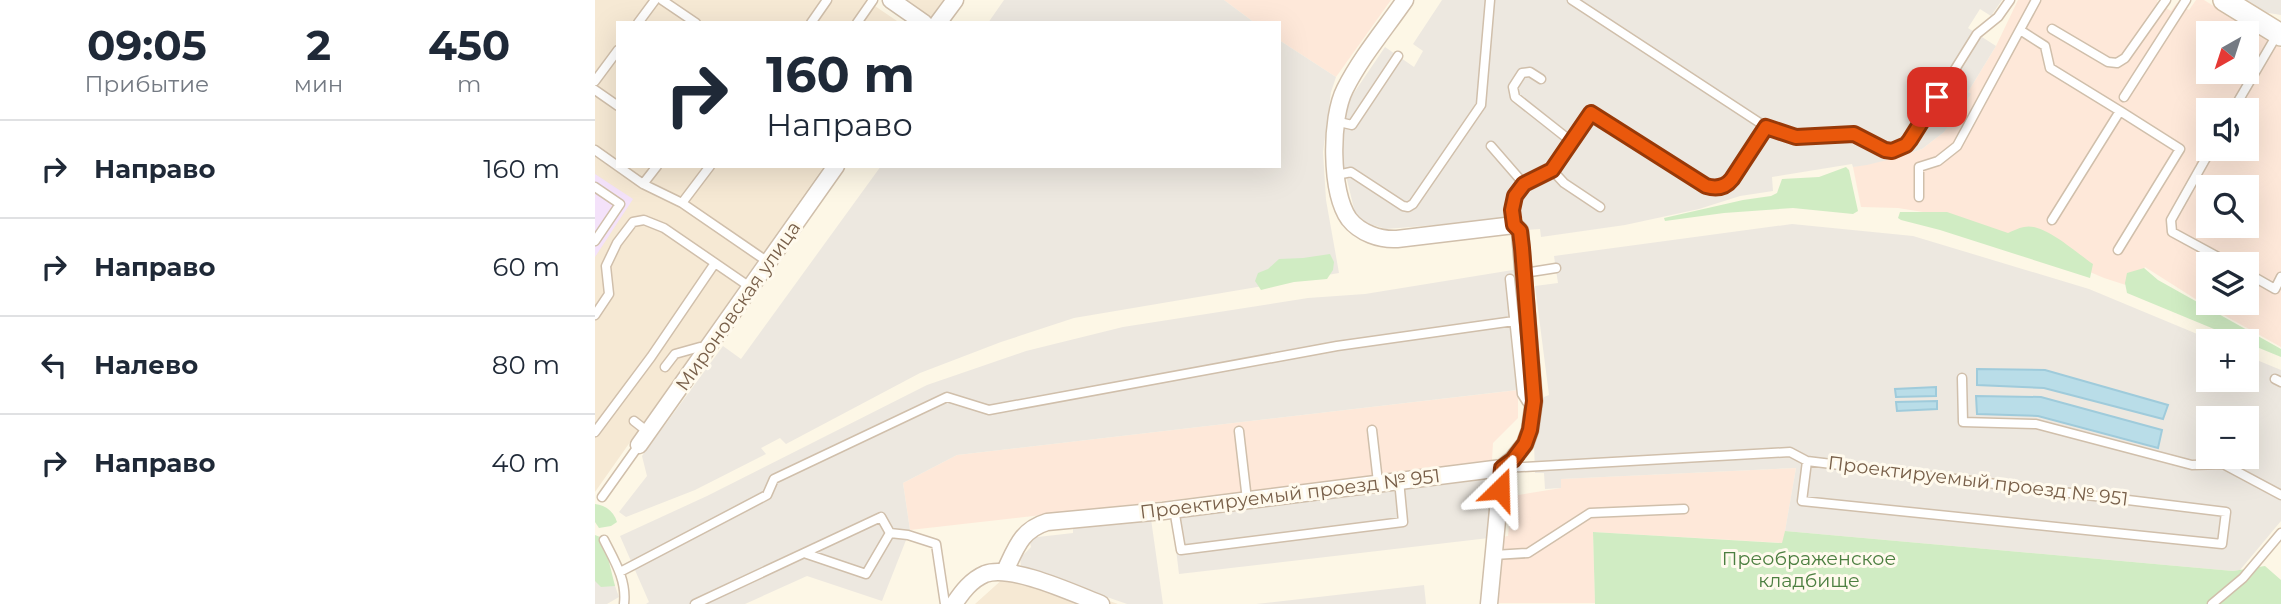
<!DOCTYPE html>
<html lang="ru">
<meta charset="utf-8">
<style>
:root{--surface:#fff;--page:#f2f2f3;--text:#1f2937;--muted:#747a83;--line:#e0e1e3}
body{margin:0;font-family:Montserrat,sans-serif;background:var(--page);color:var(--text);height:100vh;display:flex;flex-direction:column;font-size:26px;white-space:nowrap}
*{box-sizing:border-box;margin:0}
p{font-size:23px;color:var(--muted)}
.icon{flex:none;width:38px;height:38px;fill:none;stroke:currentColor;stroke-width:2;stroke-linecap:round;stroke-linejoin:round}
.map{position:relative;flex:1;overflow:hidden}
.side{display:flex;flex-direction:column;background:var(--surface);width:595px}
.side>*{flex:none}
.top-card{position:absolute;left:21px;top:21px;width:665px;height:147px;border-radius:0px;box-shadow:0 7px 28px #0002;background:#fff;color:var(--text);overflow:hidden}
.needle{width:46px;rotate:219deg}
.fabs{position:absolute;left:1601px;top:21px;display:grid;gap:14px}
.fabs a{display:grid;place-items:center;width:63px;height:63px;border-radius:0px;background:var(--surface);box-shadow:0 7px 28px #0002;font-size:35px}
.pin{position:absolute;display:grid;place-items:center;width:60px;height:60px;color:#fff;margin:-30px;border-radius:14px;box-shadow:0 4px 10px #0006}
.me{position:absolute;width:77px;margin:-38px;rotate:22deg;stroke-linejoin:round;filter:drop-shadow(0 0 5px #0008)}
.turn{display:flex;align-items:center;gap:24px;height:147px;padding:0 35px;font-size:32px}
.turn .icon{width:91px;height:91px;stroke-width:2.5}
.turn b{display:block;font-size:49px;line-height:60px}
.eta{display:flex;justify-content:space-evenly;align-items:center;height:119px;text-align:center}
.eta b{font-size:42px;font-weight:700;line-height:49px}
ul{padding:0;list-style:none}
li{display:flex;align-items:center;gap:21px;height:98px;padding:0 35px;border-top:2px solid var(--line)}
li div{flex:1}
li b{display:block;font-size:26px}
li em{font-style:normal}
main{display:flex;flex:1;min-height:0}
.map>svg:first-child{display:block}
.residential{fill:#f6e9d4}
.commercial{fill:#fee8d9;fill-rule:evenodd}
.industrial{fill:#ede8e0;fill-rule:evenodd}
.education{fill:#f4e2fa}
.green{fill:#d0ecc3}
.water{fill:#b9dde8;stroke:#9fcbdb;stroke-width:2}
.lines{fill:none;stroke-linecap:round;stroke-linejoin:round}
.lane-casing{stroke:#d0bfab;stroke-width:11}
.street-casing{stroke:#d0bfab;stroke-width:19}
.secondary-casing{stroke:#d3c0a8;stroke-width:24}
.lane{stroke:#fff;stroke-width:8}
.street{stroke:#fff;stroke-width:16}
.secondary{stroke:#fff;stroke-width:21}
.route-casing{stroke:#983908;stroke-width:18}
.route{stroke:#ea580c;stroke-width:12}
.labels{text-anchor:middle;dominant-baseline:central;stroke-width:6;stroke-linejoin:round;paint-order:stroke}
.street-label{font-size:19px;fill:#785f49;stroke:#fffaed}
.park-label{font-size:19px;fill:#4c7f40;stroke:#fffaed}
</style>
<main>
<section class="side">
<div class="eta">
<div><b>09:05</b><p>Прибытие</p></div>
<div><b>2</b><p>мин</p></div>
<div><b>450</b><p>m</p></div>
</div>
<ul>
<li><svg class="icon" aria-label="right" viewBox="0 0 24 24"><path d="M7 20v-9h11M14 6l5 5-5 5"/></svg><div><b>Направо</b></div><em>160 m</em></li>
<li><svg class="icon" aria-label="right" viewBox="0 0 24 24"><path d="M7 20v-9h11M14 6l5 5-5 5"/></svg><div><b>Направо</b></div><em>60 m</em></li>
<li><svg class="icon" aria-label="left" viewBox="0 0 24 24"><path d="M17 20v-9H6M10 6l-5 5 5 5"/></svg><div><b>Налево</b></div><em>80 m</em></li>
<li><svg class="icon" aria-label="right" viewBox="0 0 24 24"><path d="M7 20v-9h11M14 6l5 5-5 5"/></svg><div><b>Направо</b></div><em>40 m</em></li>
</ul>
</section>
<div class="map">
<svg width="1686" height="604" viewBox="0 0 1686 604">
<rect width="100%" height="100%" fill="#fdf7e6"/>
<!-- residential -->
<path class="residential" d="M0 0H271L305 23H23V166H229L0 492Z
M308 0H349L335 19Z
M420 568 523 604H380Z"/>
<!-- commercial -->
<path class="commercial" d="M629 0H796L741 77 684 40V23H660Z
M1423 0H1563L1562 2 1576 11 1582 3 1594 10 1601 0H1609L1686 48V347L1602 300 1550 267 1537 287 1509 278 1418 239 1353 216 1303 208 1266 207 1258 167 1304 157 1327 149 1349 132 1362 111 1365 112 1375 94 1373 92 1401 46ZM1614 33H1652V72H1614ZM1614 110H1652V149H1614ZM1614 187H1652V226H1614ZM1614 264H1652V303H1614Z
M923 390V418L898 443 897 460 656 491 315 530 308 483 362 455Z
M1201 468 1188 543 998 532 1000 603H901L905 537 913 536 917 496 966 488 965 479Z"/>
<!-- industrial -->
<path class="industrial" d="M409 0H629L660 23H393Z
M847 0H1407L1396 16 1385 9 1373 28 1401 46 1373 92 1376 94 1349 132 1327 149 1304 157 1272 165 1258 167 1257 164 1177 177 1178 191 1145 196 1104 209 1030 225 946 237 945 229 930 230 928 218 791 229 771 223 760 213 746 155 752 103 790 47 819 67 828 51 818 44Z
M1644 0H1686V15L1662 11Z
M684 40 741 77 736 92 728 152 731 200 744 273 479 318 406 342 325 373 191 444 185 438 166 448 171 454 100 490 31 517 24 512 52 476 47 456 128 346 146 359 286 166H684Z
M1197 224 1318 236 1494 289 1619 341H1614V380H1652V356L1686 370V521L1645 570 1638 571 1190 531 1201 468 966 479V488L950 489 949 473H940L939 443 942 425 949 397 954 395 940 286 963 283 959 256ZM1614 418H1652V457H1614Z
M924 269 932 389 362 455 308 483 315 530 287 601 212 576 150 604H51L54 602 25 536 112 496 332 385 431 351 528 327 713 298 770 294Z
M882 474 898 490 894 538 584 574 577 516Z
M556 519 568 604H532L426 567 425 558 436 547 434 538 478 533V523Z
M4 542 24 597 12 604H0V543Z
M829 585 831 604H661Z"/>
<!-- education -->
<path class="education" d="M0 174 38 199 0 257Z"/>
<!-- green -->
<path class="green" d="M1251 167 1254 170 1263 211 1258 214 1198 208 1129 213 1070 221 1069 218 1148 200 1176 196 1182 193 1187 179 1224 177Z
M1305 212H1352L1413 233C1418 231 1423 228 1429 227 1449 222 1481 253 1498 264L1495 278 1345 230 1306 220 1303 218Z
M735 254 739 262 738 270 732 279 699 282 666 290 660 281 663 273 673 269 684 259 708 258Z
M1549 268 1563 280 1686 349V357L1652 343V341H1648L1532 293 1530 283 1532 273Z
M0 504C11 505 19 512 22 522L16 526 4 528 0 522Z
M1190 531 1638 571 1670 566 1686 580V604H1000L998 532 1187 543Z
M0 535 5 537 4 542 13 558 20 586 6 587 0 581Z"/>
<!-- water -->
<path class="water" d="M1382 369 1450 370 1573 405 1568 419 1449 388 1382 385Z
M1341 387V396L1301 397 1300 389Z
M1381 396 1446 397 1567 430 1563 448 1443 416 1382 414Z
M1342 401V409L1302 411 1301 402Z"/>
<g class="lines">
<defs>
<path id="lane" d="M67 0 101 23
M977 0 1171 127 1201 137 1259 134 1290 150 1297 151 1304 149 1316 140 1382 34 1403 17 1415 0
M43 23 60 0
M216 23 232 0
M262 23 278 0
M1457 29 1513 62 1522 63 1530 58 1571 0
M1425 30 1450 46 1455 68 1525 111
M946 79 935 72 927 73 918 87 920 97 977 142
M0 81 23 50
M0 90 23 106
M1529 97 1591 0
M1638 110 1683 33
M740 121 757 125 803 56
M896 146 929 184
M1616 149 1576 220 1577 232 1636 264
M0 150 48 184 62 166
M115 166 87 203 173 262
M957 170 969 183 1005 207
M742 175 756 172 808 206 813 207 818 204 886 105 895 0
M48 184 87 203
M0 187 25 204 0 241
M1324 197V167L1343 161 1362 146 1441 0
M1457 220 1525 111 1585 149 1523 250
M919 225 918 203 923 189 935 180 957 170 996 112 1111 186C1122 189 1129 188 1137 179L1171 127
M929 273 961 268
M1652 273 1680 289 1686 277
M915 279 927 394 932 402 939 401
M0 315 14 294 11 266 22 243 38 222 49 220 69 228 155 287
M70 367 80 354 105 347 110 351
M1367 378 1368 422 1441 424 1597 465 1628 464 1686 495
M1680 379 1686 382
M39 421 53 432
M777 430 783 482
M644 431 652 500
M0 432 56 357 120 263
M910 468 1195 452 1212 461 1631 512 1627 544 1207 501 1212 461
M7 497 44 445
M579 509 586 550 808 522 804 480
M9 540C19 560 32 580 29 604
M209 553 286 517 295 533
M899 555 933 553 995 513 1089 509
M25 572 172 495 179 479 352 397 394 410 742 346 919 321
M100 604 209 553 271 574 295 533 313 535 341 544 350 604
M1617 604 1648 578 1686 533"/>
<path id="street" d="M296 0 329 23
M810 0C790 29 766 57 750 89 735 118 735 192 754 219 765 233 785 240 802 239L919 225 925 231 939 401 935 430 930 444 918 459 907 468 894 604
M343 23 360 0
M44 445 241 166
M410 571C421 548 426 530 452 522L568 511 907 468
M359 604C367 592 376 580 390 574 416 564 480 594 506 604"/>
<path id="secondary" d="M1629 0 1686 35"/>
</defs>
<!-- lane casing -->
<use href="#lane" class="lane-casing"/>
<!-- street casing -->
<use href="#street" class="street-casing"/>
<!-- secondary casing -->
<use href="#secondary" class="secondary-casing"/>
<!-- lane -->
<use href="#lane" class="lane"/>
<!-- street -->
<use href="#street" class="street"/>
<!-- secondary -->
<use href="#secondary" class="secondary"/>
</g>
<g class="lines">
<defs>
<path id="route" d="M905 489 907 468 918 460 930 444 935 430 939 401 927 248 925 231 919 225 917 210 920 196 929 184 957 170 996 113 1111 186C1121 189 1130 188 1137 179L1171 127 1201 137 1259 134 1290 150 1297 151 1311 145 1315 140 1342 97"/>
</defs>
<!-- route casing -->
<use href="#route" class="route-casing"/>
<!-- route -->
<use href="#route" class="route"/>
</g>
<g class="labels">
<!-- street labels -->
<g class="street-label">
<text transform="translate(143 306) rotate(-55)">Мироновская улица</text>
<text transform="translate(1383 481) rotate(7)">Проектируемый проезд № 951</text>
<text transform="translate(695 494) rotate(-7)">Проектируемый проезд № 951</text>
</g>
<!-- park labels -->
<g class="park-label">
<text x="1214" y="558">Преображенское<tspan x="1214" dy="22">кладбище</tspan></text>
</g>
</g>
</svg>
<div class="fabs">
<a><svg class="needle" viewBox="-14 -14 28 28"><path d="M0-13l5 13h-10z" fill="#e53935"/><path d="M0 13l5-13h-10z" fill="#747a83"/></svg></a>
<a><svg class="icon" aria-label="sound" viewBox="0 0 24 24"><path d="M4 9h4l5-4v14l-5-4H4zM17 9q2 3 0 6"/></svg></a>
<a><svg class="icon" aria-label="search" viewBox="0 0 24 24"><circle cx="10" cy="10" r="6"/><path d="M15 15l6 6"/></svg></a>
<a><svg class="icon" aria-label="layers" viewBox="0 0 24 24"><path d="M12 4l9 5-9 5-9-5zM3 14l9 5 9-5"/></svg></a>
<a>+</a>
<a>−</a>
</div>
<div class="pin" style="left:1342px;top:97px;background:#d93025"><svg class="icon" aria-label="arrive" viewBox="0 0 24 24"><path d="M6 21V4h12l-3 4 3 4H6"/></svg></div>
<svg class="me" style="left:905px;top:489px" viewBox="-20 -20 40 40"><path d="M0-17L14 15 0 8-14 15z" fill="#ea580c" stroke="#fff" stroke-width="4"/></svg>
<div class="top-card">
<div class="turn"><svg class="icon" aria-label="right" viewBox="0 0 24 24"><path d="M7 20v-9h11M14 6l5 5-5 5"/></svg><div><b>160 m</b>Направо</div></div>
</div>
</div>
</main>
